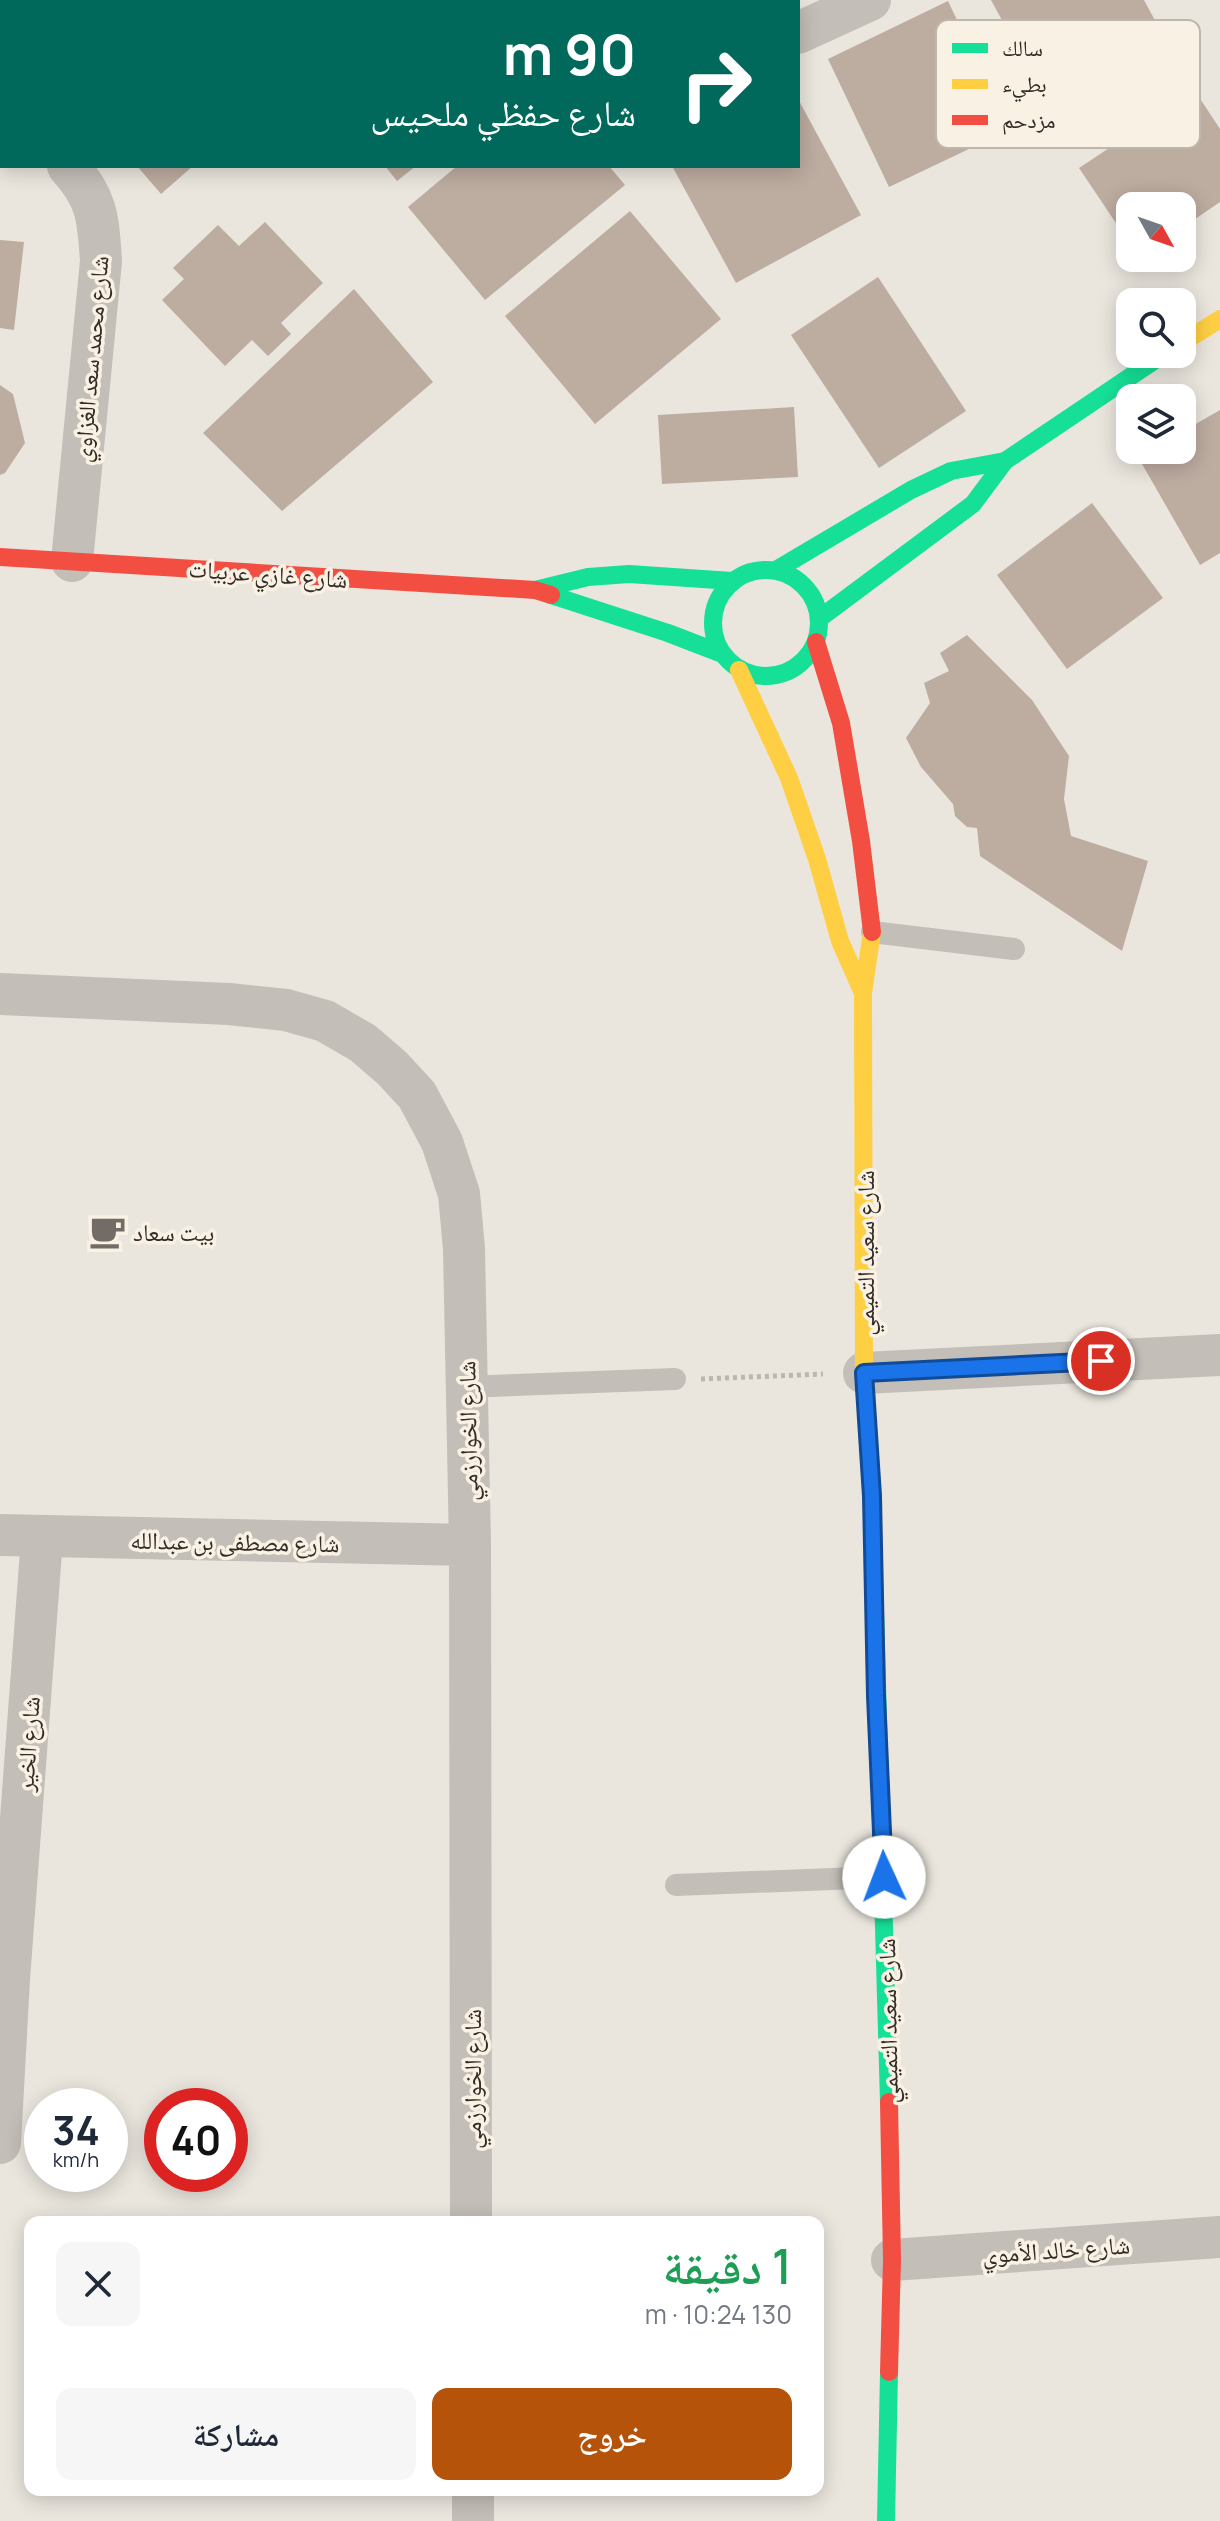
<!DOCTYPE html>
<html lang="ar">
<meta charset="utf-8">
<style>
:root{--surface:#fff;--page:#f6f6f7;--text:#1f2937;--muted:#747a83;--accent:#b45309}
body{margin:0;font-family:Manrope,"Noto Naskh Arabic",sans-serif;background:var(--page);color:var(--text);direction:rtl;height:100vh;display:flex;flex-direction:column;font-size:30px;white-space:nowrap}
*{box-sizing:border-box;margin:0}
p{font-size:26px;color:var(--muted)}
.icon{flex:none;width:44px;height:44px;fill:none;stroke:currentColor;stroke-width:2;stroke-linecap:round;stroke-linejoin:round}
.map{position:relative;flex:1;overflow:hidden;direction:ltr}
.panel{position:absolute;left:24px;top:2216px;width:800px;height:280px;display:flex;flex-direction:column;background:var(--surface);border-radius:16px;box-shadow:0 4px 20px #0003;direction:rtl}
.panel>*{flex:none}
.banner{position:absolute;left:0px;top:0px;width:800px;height:168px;box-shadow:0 4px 20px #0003;direction:rtl;background:#00695c;color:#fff;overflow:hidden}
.needle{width:52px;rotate:130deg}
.tools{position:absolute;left:1116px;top:192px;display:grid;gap:16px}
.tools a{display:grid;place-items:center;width:80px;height:80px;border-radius:16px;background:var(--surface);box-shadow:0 4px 20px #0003;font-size:40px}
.speed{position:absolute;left:24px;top:2088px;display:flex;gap:16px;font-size:40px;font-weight:700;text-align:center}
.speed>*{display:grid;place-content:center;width:104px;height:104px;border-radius:50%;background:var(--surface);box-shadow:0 4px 20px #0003;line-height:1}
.speed small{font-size:20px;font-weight:400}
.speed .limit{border:12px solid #d22;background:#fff;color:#111}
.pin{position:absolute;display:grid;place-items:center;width:68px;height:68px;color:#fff;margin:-34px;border:4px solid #fff;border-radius:50%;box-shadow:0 2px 8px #0007}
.me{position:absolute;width:88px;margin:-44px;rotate:358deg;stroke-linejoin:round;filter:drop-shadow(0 0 6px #0008)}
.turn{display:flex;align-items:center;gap:28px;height:168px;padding:0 32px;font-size:36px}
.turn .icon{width:104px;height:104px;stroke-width:2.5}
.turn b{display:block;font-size:56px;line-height:68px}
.round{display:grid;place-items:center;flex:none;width:84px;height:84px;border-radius:16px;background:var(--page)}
.overview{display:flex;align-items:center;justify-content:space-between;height:136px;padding:0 32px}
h1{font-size:48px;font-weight:600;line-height:60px;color:#1e9e55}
.button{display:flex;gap:16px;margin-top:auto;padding:16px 32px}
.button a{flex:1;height:92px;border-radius:16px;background:var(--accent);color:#fff;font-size:32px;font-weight:600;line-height:92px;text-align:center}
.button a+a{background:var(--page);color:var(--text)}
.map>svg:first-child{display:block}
.building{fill:#bdaca0}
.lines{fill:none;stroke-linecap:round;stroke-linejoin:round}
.path{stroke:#bcb6af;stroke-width:5;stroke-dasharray:4 4;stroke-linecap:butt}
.lane{stroke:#c3beb7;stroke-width:22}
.street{stroke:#c3beb7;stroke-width:42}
.fast{stroke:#16e098;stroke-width:18}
.slow{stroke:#ffcf43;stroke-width:18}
.jam{stroke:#f24e42;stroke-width:18}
.route-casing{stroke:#114b97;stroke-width:20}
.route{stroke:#1a73e8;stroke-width:14}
.labels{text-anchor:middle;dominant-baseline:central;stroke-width:7;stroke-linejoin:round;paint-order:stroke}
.street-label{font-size:24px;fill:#332b26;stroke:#f8f1e4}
.poi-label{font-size:24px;fill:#332b26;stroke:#f8f1e4;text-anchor:start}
.key{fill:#f8f1e4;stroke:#bdb6ab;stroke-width:2}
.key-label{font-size:22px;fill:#332b26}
</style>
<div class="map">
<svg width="1220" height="2521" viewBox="0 0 1220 2521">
<rect width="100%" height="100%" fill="#eae6de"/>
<!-- building -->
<path class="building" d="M991 0H1144L1172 52 1054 116Z
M948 1 1009 130 889 187 828 59Z
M1195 91 1220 129V202L1182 228V206H1130V244L1079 168Z
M798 99 861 215 736 283 672 166H798Z
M137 166H193L161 194Z
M385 166H416L397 181Z
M457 166H609L625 185 485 300 408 207Z
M630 211 721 319 595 424 505 316Z
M265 222 323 283 281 323 291 334 268 356 252 340 225 366 162 300 184 279 173 268 218 225 239 246Z
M0 240 24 242 14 330 0 328Z
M878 277 966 411 879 468 791 335Z
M354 289 433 382 282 511 203 433Z
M0 385 13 394 25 443 5 473 0 475Z
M794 407 798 477 662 484 658 415Z
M1220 410V553L1200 565 1138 457 1151 450H1182V432Z
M1092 503 1163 598 1067 669 997 575Z
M967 635 1032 700 1069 756 1064 799 1071 836 1148 861 1122 951 980 856 977 828 967 827 955 816 953 804 921 767 906 738 930 703 924 683 949 671 940 653Z"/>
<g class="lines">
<!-- path -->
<path class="path" d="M701 1379 823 1374"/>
<!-- lane -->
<path class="lane" d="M872 932 1014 949
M465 1387 675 1379
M676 1885 884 1877"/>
<!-- street -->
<path class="street" d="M543 0 545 2
M798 33 870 0
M0 139 2 140
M68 166C98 199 98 218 101 261L72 561
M0 994 229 1004 286 1010 325 1021 363 1043 392 1068 417 1095 442 1142 459 1194 464 1249 470 1545 471 2222
M864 1373 1220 1355
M0 1535 470 1545
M0 2143 9 1979 42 1538
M892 2260 1220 2237
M473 2490V2521"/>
<!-- fast -->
<path class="fast" d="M713 623a53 53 0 1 1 106 0a53 53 0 1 1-106 0Z
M776 570 911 490 951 471 1005 461
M535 590 588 577 629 574 732 581
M551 595 668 633 720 653
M820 618 973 504 1005 461 1164 354
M872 1508 889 2102
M886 2521 889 2372"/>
<!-- slow -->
<path class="slow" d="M1182 343 1220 319
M739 670 789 778 817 859 840 941 863 993
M872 932 863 993 864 1373 872 1508"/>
<!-- jam -->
<path class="jam" d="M0 557 535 590 551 595
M816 642 841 723 861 841 872 932
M889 2102 892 2260 889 2372"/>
</g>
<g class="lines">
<defs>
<path id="route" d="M884 1877 876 1696 872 1496 864 1373 1101 1361"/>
</defs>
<!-- route casing -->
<use href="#route" class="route-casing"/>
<!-- route -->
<use href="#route" class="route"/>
</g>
<!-- icons -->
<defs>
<symbol id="cafe-bare" viewBox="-9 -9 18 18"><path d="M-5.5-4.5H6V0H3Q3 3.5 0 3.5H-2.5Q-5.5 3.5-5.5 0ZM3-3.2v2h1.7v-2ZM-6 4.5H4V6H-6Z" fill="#736c66" stroke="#f8f1e4" stroke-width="2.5" paint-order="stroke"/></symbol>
</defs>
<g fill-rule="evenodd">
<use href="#cafe-bare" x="82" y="1206" width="51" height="51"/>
</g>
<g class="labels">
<!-- street labels -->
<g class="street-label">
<text transform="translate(90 359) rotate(-85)">شارع محمد سعد الغزاوي</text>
<text transform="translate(268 573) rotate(4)">شارع غازي عربيات</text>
<text transform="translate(864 1253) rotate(-90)">شارع سعيد التميمي</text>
<text transform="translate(467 1431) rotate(-91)">شارع الخوارزمي</text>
<text transform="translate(235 1541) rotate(1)">شارع مصطفى بن عبدالله</text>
<text transform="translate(27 1744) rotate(-86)">شارع الخير</text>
<text transform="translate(887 2021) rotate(-91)">شارع سعيد التميمي</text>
<text transform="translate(471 2079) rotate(-90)">شارع الخوارزمي</text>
<text transform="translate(1056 2249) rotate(-4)">شارع خالد الأموي</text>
</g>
<!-- poi labels -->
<g class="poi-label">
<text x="133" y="1231">بيت سعاد</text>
</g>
</g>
<!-- legend -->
<rect x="936" y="20" width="264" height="128" rx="12" class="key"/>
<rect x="952" y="43" width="36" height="10" fill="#16e098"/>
<rect x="952" y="79" width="36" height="10" fill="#ffcf43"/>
<rect x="952" y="115" width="36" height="10" fill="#f24e42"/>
<g class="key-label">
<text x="1002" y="56">سالك</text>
<text x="1002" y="92">بطيء</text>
<text x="1002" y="128">مزدحم</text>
</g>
</svg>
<div class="tools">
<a><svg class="needle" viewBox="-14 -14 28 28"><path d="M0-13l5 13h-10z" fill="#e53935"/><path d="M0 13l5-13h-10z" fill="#747a83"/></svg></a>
<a><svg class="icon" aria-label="search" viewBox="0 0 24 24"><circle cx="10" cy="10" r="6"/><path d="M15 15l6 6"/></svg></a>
<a><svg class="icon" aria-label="layers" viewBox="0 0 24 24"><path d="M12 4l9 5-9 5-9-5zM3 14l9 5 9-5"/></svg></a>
</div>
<div class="speed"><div>34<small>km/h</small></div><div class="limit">40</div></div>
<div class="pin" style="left:1101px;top:1361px;background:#d93025"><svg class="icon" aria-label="arrive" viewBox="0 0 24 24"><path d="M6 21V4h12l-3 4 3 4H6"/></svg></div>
<svg class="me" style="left:884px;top:1877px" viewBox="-20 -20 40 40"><circle r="19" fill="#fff"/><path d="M0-13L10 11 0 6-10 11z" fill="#1a73e8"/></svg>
<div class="banner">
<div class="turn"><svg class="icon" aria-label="right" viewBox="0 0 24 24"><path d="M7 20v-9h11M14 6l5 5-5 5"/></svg><div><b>90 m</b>شارع حفظي ملحيس</div></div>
</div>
<section class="panel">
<div class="overview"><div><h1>1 دقيقة</h1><p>130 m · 10:24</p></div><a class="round"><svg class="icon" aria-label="close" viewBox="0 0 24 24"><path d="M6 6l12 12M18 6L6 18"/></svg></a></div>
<div class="button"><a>خروج</a><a>مشاركة</a></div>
</section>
</div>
